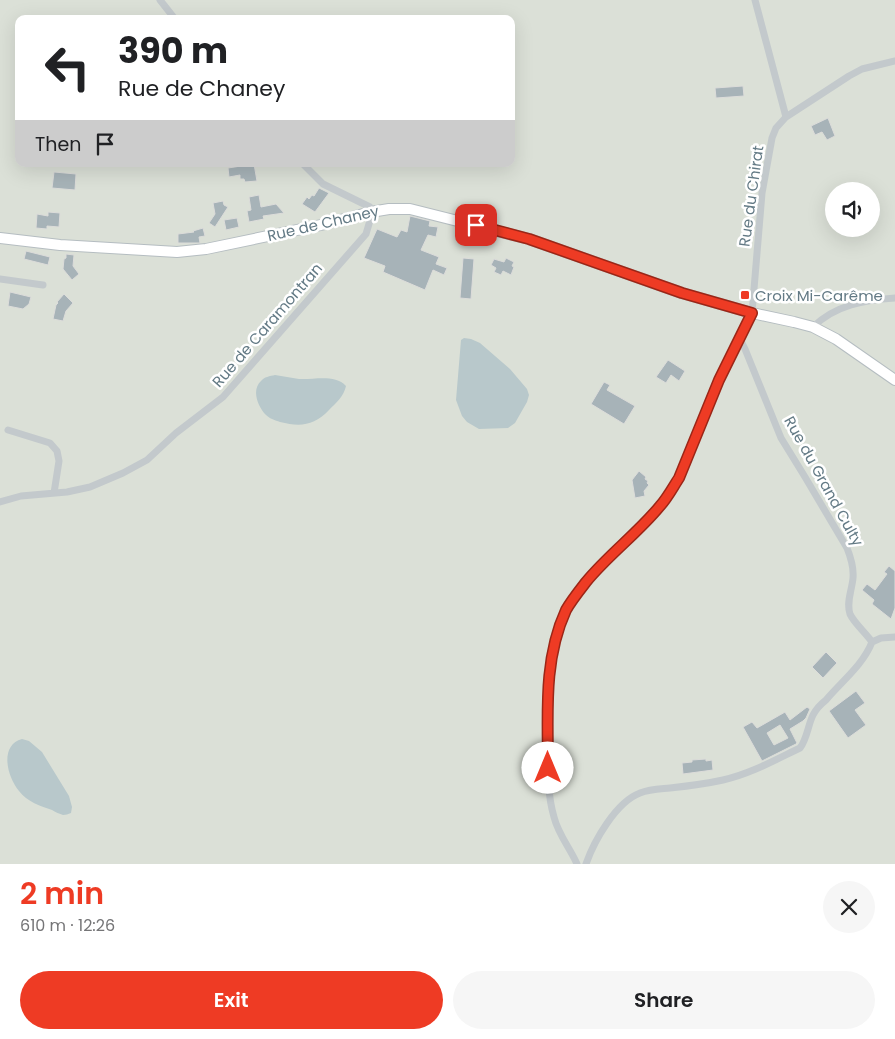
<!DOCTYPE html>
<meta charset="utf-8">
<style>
:root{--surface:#fff;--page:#f6f6f6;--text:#202124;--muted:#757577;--accent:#ee3b24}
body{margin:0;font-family:Poppins,sans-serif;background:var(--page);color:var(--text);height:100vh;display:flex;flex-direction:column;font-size:19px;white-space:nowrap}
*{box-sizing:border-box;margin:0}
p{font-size:16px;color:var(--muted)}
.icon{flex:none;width:28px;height:28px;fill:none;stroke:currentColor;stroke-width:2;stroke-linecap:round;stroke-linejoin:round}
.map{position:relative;height:864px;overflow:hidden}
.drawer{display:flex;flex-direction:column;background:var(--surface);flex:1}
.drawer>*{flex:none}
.banner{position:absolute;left:15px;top:15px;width:500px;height:152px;border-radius:10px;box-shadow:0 5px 20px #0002;background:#fff;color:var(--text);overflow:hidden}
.tools{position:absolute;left:825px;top:182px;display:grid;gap:10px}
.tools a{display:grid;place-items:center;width:55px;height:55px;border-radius:50%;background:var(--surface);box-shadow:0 5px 20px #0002;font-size:25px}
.pin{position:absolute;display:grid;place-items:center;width:42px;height:42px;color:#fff;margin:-21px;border-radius:10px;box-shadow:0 2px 8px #0006}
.me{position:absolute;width:55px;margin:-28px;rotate:0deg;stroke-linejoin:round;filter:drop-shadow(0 0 4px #0008)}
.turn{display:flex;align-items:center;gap:18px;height:105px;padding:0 20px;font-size:22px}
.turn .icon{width:65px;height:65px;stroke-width:2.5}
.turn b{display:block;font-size:35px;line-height:42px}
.then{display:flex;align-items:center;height:48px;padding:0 20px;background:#0003;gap:10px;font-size:19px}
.round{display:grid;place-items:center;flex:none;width:52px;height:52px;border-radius:26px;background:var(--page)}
.head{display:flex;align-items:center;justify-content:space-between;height:85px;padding:0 20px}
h1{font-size:30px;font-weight:600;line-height:38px;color:var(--accent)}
.primary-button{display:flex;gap:10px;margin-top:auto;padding:10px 20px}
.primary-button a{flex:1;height:58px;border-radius:30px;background:var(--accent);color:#fff;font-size:20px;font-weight:600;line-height:58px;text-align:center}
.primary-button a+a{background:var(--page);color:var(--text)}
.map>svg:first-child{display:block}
.green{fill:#dbe0d7;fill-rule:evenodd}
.water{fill:#b8c8cb}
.building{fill:#a7b3b8;stroke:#dcdcda;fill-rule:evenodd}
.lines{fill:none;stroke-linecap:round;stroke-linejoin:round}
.secondary-casing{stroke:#b5bdc1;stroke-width:12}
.street{stroke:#c3c9cc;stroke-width:7}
.secondary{stroke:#fff;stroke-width:10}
.route-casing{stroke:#9b2617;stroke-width:12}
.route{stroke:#ee3b24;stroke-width:9}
.poi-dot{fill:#ee3b24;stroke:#fff;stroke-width:2}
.labels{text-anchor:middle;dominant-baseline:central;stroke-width:5;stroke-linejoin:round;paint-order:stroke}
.street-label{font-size:15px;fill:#637a85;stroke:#fff}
.poi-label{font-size:15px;fill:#637a85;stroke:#fff;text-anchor:start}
</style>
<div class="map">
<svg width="895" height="864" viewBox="0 0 895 864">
<rect width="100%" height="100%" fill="#fafaf8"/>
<!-- green -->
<path class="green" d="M0 0H895V864H0ZM19 19H511V164H19ZM834 191H871V229H834Z"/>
<!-- water -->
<path class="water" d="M464 338 471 339 480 343 510 369 527 389 529 395 527 402 515 423 508 428 479 429 467 422 462 416 456 400 461 340Z
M275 375C283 376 291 378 299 379 314 380 335 374 346 386 344 396 336 403 329 410 314 426 300 427 280 422 275 420 270 419 266 415 258 407 251 390 261 381 264 377 270 376 275 375Z
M22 739 29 741 42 752 69 796 72 807 71 813C68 814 66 815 63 815 60 814 55 812 52 810 41 806 27 802 19 791 6 775 0 745 22 739Z"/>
<!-- building -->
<path class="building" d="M743 86 744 96 716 98 715 88Z
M828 118 835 136 827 140 822 132 815 135 811 126Z
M254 164 257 181 245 182 244 179H240V175L229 177 228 168Z
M54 172 76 174 75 190 52 188Z
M319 188 329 193 315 212 302 204 307 197 309 199 312 195 314 196Z
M259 195 261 207 276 204 284 213 263 216 264 219 249 222 247 211 251 210 249 197Z
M223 201 224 205 228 207 215 227 209 223 215 214 213 203Z
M48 212 60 213 59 227 47 226V229L36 228 37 214 48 216Z
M410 216 430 221 429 226 438 227 436 237 428 235 421 250 439 257 436 264 447 268 444 275 433 270 425 290 383 272 385 266 364 258 377 229 397 237 401 230 407 232Z
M237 218 239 227 226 230 224 220Z
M203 228 205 236 199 237 200 243H178V234L194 232 193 231Z
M26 251 50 257 48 265 24 259Z
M66 254 74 255 73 266 79 274 72 280 63 269 64 259 66 258Z
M463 258 474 259 471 299 460 298Z
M506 258 514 262 512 266 514 267 511 275 503 271 501 275 494 272 496 268 491 265 494 259 504 262Z
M10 292 31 297 29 304 23 309 8 306Z
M64 294 73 303 66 311 63 321 53 319 56 305 58 303 57 302Z
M668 360 685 371 679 381 671 375 666 383 656 377Z
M604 382 610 385 607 390 635 406 624 424 591 404Z
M639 471 646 477 645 479 648 481 647 483 649 485 644 491 645 496 635 498 632 480Z
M889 566 895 571V608L891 619 872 604 874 600 862 590 867 584 875 590 887 574 884 572Z
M826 652 837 663 823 678 812 667Z
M856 691 865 703 855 710 866 725 848 738 829 711Z
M807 707 810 709 806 718 803 721 790 729 797 743 796 744 762 761 743 727 752 722 757 728 785 712 790 720ZM780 725 788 738 774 745 767 733Z
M706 759V761L712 760 713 770 683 774 682 763 692 762V760Z"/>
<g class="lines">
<defs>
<path id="secondary" d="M0 238 60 245 177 252 206 249 321 225 371 212 389 209H410L529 239 682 293 752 313 794 322 813 327 836 339 895 380"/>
</defs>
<!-- secondary casing -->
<use href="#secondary" class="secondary-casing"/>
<!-- street -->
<path class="street" d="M160 0 175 19
M755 0 786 117
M0 279 43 285
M813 327C835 305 865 300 895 298
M740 339 745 349 781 438 805 477 847 548C851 558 854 567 853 578 852 590 846 602 850 614 854 623 866 633 872 642L881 638 895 637
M8 430 50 443 57 451 59 461 54 493
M0 502 21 496 67 492 90 487 123 473 147 460 176 433 223 397 366 234 371 217 370 207 323 184 303 164
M577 864C570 848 558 834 554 817 547 793 548 769 548 745 547 699 546 653 566 611 571 601 579 591 586 582 608 556 638 533 660 506 668 497 673 487 679 477L719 380 752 313 762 193 772 138 776 128 786 117 849 76 862 69 895 61
M586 864C594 841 616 802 640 793 650 789 660 789 670 788 688 786 705 784 723 780 750 774 775 760 800 748 807 739 808 725 813 715 816 709 821 704 826 700 842 681 863 665 872 642"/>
<!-- secondary -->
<use href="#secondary" class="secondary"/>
</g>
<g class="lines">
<defs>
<path id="route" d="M476 225 529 239 682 293 752 313 719 380 679 478C673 487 668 497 660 506 638 533 608 555 586 582 579 591 571 601 566 610 543 660 548 715 548 768"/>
</defs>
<!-- route casing -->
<use href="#route" class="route-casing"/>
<!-- route -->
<use href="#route" class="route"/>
</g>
<!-- markers -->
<rect class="poi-dot" x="740" y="290" width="10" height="10" rx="2.5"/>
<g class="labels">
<!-- street labels -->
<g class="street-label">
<text transform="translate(751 196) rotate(-82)">Rue du Chirat</text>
<text transform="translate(323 223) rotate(-13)">Rue de Chaney</text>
<text transform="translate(267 325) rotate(-49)">Rue de Caramontran</text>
<text transform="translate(824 481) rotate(61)">Rue du Grand Culty</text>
</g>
<!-- poi labels -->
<g class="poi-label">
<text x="755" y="295">Croix Mi-Carême</text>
</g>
</g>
</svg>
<div class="tools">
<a><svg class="icon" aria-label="sound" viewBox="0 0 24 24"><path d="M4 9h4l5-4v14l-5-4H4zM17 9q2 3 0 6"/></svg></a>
</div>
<div class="pin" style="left:476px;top:225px;background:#d93025"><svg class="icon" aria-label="arrive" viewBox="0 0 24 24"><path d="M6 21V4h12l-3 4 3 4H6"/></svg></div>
<svg class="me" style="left:548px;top:768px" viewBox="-20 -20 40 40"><circle r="19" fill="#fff"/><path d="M0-13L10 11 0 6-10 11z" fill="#ee3b24"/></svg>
<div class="banner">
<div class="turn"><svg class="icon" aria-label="left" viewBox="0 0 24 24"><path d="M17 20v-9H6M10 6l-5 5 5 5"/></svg><div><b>390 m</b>Rue de Chaney</div></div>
<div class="then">Then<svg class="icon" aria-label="arrive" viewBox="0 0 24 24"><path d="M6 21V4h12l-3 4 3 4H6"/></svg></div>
</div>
</div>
<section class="drawer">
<div class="head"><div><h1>2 min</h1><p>610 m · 12:26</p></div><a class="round"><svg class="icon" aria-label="close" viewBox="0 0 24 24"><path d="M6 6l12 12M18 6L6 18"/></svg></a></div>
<div class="primary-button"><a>Exit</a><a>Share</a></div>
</section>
